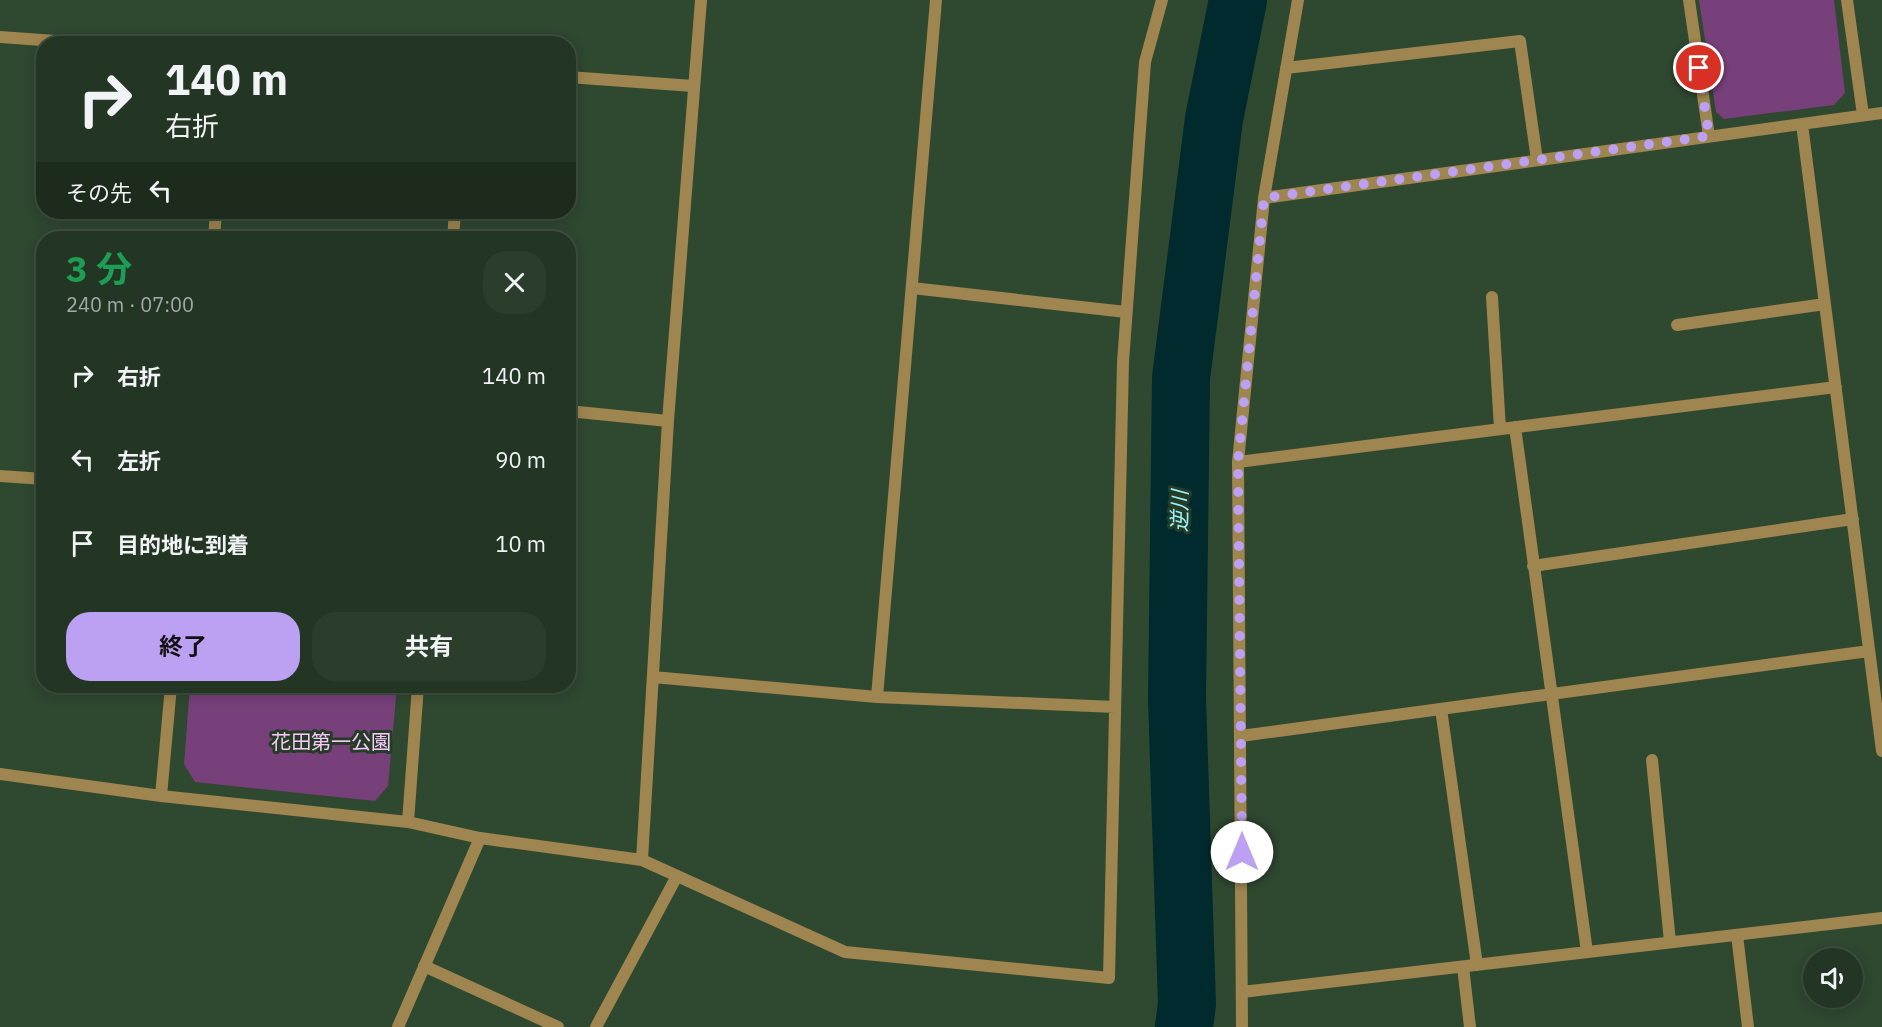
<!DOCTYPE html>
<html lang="ja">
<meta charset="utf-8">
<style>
:root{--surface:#233624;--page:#2b3e2c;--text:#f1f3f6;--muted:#a3aba6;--line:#405041;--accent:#bca0f2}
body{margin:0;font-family:"IBM Plex Sans","Noto Sans JP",sans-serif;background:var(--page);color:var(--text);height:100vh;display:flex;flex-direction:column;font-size:22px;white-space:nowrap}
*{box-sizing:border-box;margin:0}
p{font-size:20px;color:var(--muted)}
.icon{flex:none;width:33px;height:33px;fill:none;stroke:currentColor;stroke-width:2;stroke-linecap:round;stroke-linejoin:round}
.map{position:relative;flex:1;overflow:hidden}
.details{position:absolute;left:36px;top:231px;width:540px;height:462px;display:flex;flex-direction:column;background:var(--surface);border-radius:24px;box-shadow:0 3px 15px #0003,0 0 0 2px var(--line)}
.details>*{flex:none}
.banner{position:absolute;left:36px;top:36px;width:540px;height:183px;border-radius:24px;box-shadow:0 3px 15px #0003,0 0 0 2px var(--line);background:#233624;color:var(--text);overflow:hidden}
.buttons{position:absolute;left:1803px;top:948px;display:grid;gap:12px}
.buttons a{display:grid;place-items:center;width:60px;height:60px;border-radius:50%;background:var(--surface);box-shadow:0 3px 15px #0003,0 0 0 2px var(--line);font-size:30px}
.pin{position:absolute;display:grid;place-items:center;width:51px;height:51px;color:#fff;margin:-26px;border:3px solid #fff;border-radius:50%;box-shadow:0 2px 6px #0007}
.me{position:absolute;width:66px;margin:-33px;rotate:0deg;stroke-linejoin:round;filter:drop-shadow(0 0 4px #0008)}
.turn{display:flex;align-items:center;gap:21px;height:126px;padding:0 30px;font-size:27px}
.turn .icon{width:78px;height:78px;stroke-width:2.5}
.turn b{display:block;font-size:42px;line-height:51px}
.then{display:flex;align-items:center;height:57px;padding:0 30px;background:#0003;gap:12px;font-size:22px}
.round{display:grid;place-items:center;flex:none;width:63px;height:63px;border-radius:24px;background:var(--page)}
.overview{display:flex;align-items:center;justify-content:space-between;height:102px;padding:0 30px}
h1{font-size:36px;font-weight:700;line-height:45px;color:#1e9e55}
.button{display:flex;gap:12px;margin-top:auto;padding:12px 30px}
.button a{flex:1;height:69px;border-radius:24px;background:var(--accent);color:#111;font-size:24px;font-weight:700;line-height:69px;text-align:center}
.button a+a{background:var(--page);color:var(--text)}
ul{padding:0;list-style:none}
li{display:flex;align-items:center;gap:18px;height:84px;padding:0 30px}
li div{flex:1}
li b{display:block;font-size:22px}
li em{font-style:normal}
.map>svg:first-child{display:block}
.green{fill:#77407a}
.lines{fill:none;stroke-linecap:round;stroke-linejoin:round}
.river{stroke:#002a2e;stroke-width:58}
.lane{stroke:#9f854f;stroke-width:12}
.street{stroke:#9f854f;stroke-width:12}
.route{stroke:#bca0f2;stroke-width:10;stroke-dasharray:0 18}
.labels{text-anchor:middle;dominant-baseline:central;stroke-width:6;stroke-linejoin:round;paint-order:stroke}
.park-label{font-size:20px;fill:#fac8fc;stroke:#253d26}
.water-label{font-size:21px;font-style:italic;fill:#9af4fe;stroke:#253d26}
</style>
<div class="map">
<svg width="1882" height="1027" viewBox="0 0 1882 1027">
<rect width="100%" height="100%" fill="#2f4830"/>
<!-- green -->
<path class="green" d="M1699 0H1834L1845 93 1834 105 1724 119 1716 112Z
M190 686H397L388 786 375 801 195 782 184 764Z"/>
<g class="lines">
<!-- river -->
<path class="river" d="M1184 1027 1187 1004 1177 699 1181 378 1214 119 1238 0"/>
<!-- lane -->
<path class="lane" d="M424 966 558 1027
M596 1027 677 876"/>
<!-- street -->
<path class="street" d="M1689 0 1709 136
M1847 0 1863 115
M0 37 98 44
M1286 68 1520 41 1537 160
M568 77 693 86
M1802 124 1882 751
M1264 198 1882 113
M214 238 216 212
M453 238 455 212
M912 288 1126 312
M1492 297 1500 429
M1677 325 1825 304
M568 411 668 421
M1515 427 1587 952
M1238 462 1836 387
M0 476 44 479
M1533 566 1853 519
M653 677 877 697 936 0
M877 697 1115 707
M1441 709 1477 965
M1241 736 1869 651
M1652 760 1670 942
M0 774 161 796 408 822 480 838 642 860 845 952 1109 978 1123 362 1145 62 1162 0
M161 796 171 686
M408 822 418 686
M642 860 668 421 701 0
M1737 935 1748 1027
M1463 967 1470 1027
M1242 992 1882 918
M398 1027 480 838
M1242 1027 1238 462 1264 198 1298 0"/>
</g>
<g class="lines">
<!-- route -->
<path class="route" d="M1242 852 1238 462 1264 198 1709 136 1699 68"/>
</g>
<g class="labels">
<!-- park labels -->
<g class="park-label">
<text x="331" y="741">花田第一公園</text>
</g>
<!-- water labels -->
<g class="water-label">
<text transform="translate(1179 511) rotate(-89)">逆川</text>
</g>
</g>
</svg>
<div class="buttons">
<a><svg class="icon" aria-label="sound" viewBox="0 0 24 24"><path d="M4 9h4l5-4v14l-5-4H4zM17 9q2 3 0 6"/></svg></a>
</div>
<div class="pin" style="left:1699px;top:68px;background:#d93025"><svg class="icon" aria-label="arrive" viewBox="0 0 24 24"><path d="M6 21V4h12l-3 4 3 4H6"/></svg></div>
<svg class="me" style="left:1242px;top:852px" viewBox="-20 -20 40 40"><circle r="19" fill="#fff"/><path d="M0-13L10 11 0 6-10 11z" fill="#bca0f2"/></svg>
<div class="banner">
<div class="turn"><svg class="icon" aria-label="right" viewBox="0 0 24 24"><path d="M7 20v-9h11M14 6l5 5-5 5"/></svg><div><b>140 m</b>右折</div></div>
<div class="then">その先<svg class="icon" aria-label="left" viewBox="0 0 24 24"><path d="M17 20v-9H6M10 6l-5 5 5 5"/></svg></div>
</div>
<section class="details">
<div class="overview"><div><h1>3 分</h1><p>240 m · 07:00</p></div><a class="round"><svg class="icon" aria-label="close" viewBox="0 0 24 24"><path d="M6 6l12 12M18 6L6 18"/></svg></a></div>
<ul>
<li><svg class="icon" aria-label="right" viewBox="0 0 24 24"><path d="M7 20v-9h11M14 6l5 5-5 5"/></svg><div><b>右折</b></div><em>140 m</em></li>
<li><svg class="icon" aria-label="left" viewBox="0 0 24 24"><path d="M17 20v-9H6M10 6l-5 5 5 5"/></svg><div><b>左折</b></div><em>90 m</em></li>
<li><svg class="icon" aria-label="arrive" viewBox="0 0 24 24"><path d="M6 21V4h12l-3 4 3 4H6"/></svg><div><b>目的地に到着</b></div><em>10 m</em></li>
</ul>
<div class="button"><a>終了</a><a>共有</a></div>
</section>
</div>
